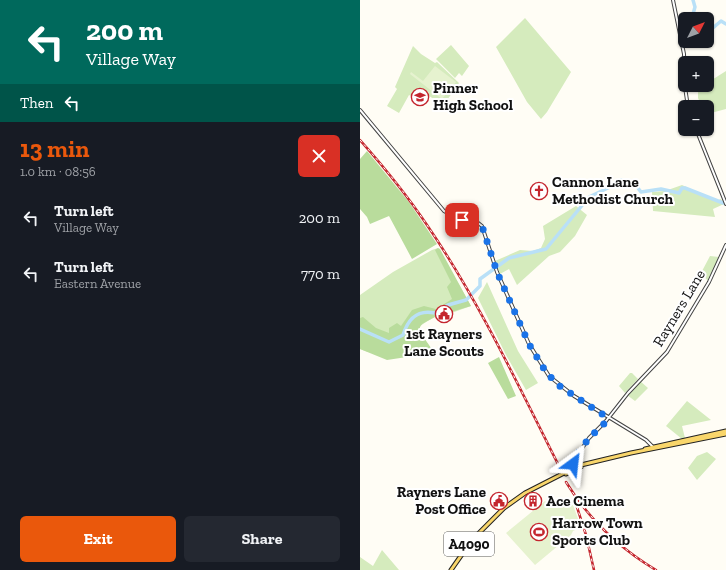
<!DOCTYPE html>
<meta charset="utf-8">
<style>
:root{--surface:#171b24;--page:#242831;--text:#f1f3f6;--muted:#9ea1a6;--accent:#ea580c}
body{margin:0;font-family:"Zilla Slab",serif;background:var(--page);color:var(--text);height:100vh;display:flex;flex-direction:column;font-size:15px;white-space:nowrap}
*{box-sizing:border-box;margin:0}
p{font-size:13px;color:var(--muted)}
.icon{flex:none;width:22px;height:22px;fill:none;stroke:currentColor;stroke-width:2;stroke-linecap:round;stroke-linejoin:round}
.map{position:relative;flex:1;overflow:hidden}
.side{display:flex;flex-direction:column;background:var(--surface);width:360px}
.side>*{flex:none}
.banner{background:#00695c;color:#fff;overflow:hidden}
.needle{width:26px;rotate:48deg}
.controls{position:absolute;left:318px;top:12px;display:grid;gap:8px}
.controls a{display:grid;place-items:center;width:36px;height:36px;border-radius:6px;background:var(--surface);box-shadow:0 1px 3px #0004;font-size:20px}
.pin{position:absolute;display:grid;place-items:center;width:34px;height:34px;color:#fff;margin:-17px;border-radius:8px;box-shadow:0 2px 6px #0006}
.me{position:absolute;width:44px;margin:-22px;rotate:30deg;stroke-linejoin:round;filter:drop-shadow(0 0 3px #0008)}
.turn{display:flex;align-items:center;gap:14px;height:84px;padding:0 20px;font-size:18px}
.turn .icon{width:52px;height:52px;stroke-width:2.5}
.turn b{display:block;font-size:28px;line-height:34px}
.then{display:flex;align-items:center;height:38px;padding:0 20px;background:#0003;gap:8px;font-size:15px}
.round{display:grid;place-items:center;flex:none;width:42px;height:42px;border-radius:6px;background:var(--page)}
.summary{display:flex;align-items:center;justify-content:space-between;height:68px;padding:0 20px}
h1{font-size:24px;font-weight:700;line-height:30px;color:var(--accent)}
.primary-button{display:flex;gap:8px;margin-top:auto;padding:8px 20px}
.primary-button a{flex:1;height:46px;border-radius:6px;background:var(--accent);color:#fff;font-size:16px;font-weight:700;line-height:46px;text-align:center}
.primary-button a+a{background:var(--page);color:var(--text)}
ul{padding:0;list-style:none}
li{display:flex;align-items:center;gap:12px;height:56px;padding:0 20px}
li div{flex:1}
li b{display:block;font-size:15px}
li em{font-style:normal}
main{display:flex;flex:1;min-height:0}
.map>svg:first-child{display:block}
.green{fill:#d5ebbd}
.forest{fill:#b9dc9c}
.pitch{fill:#e6f2cf}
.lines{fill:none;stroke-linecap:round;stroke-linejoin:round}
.river{stroke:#b9e0f7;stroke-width:3.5}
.tertiary-casing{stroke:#444;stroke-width:4}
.primary-casing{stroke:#222;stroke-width:5}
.tertiary{stroke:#fff;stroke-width:2}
.primary{stroke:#f9d66b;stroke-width:3}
.rail-casing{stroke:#c4262e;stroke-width:2.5}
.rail{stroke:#fff;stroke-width:1;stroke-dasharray:3;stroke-linecap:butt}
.route{stroke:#1a73e8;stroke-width:7;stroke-dasharray:0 12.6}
.labels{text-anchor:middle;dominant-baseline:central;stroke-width:4;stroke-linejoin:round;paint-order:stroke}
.shield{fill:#fff;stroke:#585858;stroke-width:1}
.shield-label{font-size:14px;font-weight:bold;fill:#111}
.poi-label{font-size:15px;font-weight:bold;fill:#111;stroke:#fff;text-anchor:start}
.street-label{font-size:15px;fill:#111;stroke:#fff}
</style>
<main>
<section class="side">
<div class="banner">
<div class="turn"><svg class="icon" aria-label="left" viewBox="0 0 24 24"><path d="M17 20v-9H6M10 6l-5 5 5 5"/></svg><div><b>200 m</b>Village Way</div></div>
<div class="then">Then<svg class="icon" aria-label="left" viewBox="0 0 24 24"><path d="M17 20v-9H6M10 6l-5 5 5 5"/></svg></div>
</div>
<div class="summary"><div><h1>13 min</h1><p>1.0 km · 08:56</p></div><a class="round" style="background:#d93025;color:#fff"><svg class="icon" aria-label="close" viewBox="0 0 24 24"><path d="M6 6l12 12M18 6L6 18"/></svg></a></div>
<ul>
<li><svg class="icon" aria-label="left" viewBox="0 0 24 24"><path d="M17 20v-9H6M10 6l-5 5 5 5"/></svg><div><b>Turn left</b><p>Village Way</p></div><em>200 m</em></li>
<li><svg class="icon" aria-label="left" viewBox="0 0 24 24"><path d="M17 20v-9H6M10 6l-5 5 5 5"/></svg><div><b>Turn left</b><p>Eastern Avenue</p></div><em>770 m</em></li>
</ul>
<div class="primary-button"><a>Exit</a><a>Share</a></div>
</section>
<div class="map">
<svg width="366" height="570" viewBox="0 0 366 570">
<rect width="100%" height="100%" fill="#fffdf5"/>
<!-- green -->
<path class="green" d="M165 18 211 72 187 112 181 119 167 102 136 47Z
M91 45 109 66 102 76 99 73 95 78 76 59Z
M53 46 61 54 75 63 77 62 99 83 83 106 68 95 69 93 62 89 60 91 57 89 51 96 49 95 39 113 27 106 37 89 35 87Z
M366 71V109L347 114V107H342L338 98V89L347 85V83Z
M322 185 356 201 361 199 364 204 353 209 355 217 293 211 292 192 305 191Z
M216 206 227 215 215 236 200 252 189 256 157 285 149 269 140 274 135 261 160 250 173 251 181 248 185 239 183 226Z
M78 248 111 306 83 316 80 314C58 328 52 323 71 348L60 354 8 352 0 349V295L33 272 72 250Z
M350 256 359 257 348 281 341 273Z
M127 282 158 351 178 383 166 390 146 355 118 298Z
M270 373H272L278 379 265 393 259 386Z
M280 381 288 388 275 401 267 395Z
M327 401 351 420 322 426 325 438 322 439 306 426Z
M347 452 356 459 337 480 328 468 337 456Z
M22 550 39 570H0V557L13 566Z"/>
<!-- forest -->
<path class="forest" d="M7 151 49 202 77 244 52 259 29 216 10 224 7 217 0 209V159Z
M78 248 80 249 111 306 91 312 89 309 81 311 78 308 92 299 87 287 91 282 75 250Z
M64 306 76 309 80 314C57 328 53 322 71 348L60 355 27 360 0 349V318L3 317 16 328 29 333V328L37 323 41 326 52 310Z
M139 357 156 396 148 399 128 363Z"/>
<!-- pitch -->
<path class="pitch" d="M75 66 96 82 82 99 50 74 51 72 63 81Z
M185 501C193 510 203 508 213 505L221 527 213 531 211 535 175 565 146 533Z"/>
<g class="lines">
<!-- river -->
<path class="river" d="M333 0 335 7 333 14 336 19
M347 33 361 21 366 24
M0 329 29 342 43 335C48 319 57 309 75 313L88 305 106 300 120 286V279L149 258 186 249 229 197 250 187 261 180 274 183 281 192 301 189 319 193 322 188H325L363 203"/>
<defs>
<path id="tertiary" d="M313 0 324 54 325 87 328 107
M0 110 84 211 95 217 117 222 122 226 137 272 169 344 189 376 214 396 286 440 293 447
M336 129 366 204
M207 471 229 438 246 421 268 393 307 352 349 282 366 245"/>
<path id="primary" d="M285 449 366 431
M206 474 221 467
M91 570 112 540 144 508 165 493 212 469 221 465 271 453 366 434"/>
</defs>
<!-- tertiary casing -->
<use href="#tertiary" class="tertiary-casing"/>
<!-- primary casing -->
<use href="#primary" class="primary-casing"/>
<!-- tertiary -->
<use href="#tertiary" class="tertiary"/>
<!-- primary -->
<use href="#primary" class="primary"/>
<defs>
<path id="rail" d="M0 140C24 167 47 195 67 225 119 301 158 385 199 466
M206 482C228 518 259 548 296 570
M215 501 226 535 234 570"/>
</defs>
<!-- rail casing -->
<use href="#rail" class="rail-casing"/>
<!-- rail -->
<use href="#rail" class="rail"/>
</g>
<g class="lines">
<!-- route -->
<path class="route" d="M102 220 117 222 122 226 137 272 169 344 186 372 198 385 245 416 246 422 229 438 213 460V464"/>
</g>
<!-- icons -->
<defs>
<symbol id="school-ring" viewBox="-11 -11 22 22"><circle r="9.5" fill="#fff" stroke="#c4262e" stroke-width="1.5"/><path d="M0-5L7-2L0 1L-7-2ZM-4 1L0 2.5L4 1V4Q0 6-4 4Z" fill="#c4262e"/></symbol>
<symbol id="church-ring" viewBox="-11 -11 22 22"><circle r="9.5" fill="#fff" stroke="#c4262e" stroke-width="1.5"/><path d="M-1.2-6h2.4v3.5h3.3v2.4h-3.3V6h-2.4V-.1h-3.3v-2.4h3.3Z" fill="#c4262e"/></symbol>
<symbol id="civic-ring" viewBox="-11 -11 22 22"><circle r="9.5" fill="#fff" stroke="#c4262e" stroke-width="1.5"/><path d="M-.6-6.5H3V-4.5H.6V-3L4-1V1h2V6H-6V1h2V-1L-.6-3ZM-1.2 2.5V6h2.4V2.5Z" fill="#c4262e"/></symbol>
<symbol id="building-ring" viewBox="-11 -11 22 22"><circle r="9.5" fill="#fff" stroke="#c4262e" stroke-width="1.5"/><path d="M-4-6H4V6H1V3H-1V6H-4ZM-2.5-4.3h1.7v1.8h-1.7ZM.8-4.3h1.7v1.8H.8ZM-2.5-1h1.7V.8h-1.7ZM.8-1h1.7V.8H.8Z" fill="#c4262e"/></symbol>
<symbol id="stadium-ring" viewBox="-11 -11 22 22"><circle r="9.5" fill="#fff" stroke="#c4262e" stroke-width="1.5"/><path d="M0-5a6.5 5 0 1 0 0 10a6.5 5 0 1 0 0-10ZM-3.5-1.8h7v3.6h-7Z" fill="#c4262e"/></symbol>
</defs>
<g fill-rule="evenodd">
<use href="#school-ring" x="50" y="87" width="20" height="20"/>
<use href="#church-ring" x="169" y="181" width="20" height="20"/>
<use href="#civic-ring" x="74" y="304" width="20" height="20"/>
<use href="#civic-ring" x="129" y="491" width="20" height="20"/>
<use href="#building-ring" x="163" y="491" width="20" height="20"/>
<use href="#stadium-ring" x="169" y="522" width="20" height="20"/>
</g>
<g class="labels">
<!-- shield labels -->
<rect class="shield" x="84" y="532" width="50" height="24" rx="3"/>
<g class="shield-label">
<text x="109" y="544">A4090</text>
</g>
<!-- poi labels -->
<g class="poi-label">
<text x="73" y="88">Pinner<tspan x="73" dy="17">High School</tspan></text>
<text x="192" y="182">Cannon Lane<tspan x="192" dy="17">Methodist Church</tspan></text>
<text x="84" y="334" text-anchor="middle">1st Rayners<tspan x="84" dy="17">Lane Scouts</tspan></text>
<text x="126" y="492" text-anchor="end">Rayners Lane<tspan x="126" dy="17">Post Office</tspan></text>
<text x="186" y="501">Ace Cinema</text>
<text x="192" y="523">Harrow Town<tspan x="192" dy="17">Sports Club</tspan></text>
</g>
<!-- street labels -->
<g class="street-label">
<text transform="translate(319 308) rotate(-59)">Rayners Lane</text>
</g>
</g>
</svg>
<div class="controls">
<a><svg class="needle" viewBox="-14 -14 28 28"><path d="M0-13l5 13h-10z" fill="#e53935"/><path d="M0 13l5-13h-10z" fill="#9ea1a6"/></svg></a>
<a>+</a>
<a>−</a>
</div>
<div class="pin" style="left:102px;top:220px;background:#d93025"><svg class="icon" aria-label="arrive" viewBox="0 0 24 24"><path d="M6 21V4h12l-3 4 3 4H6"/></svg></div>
<svg class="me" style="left:213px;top:464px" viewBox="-20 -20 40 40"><path d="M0-17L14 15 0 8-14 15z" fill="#1a73e8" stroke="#fff" stroke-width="4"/></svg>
</div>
</main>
